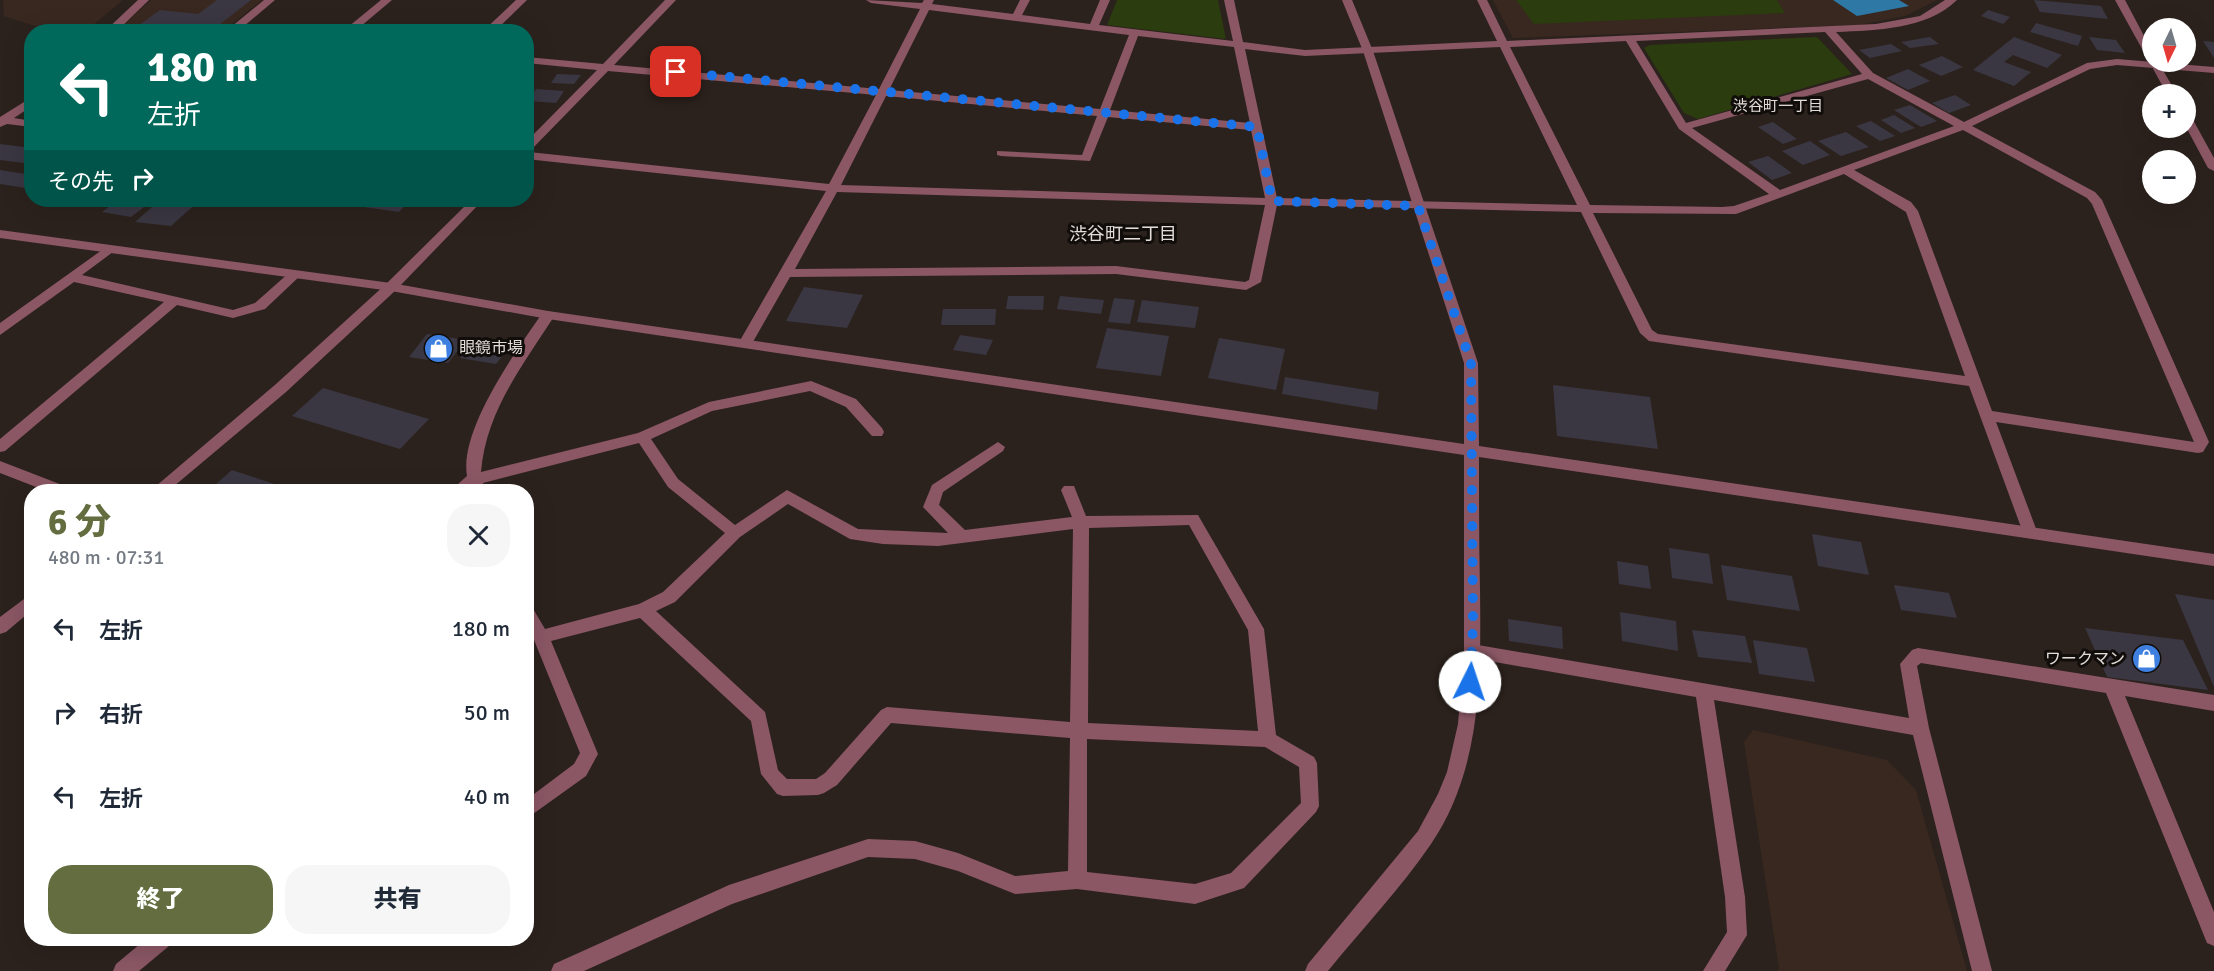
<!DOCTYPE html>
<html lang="ja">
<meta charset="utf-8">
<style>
:root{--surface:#fff;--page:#f6f6f7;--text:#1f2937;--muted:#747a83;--accent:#636d3f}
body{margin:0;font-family:Signika,"Noto Sans JP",sans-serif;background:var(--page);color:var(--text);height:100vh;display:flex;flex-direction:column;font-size:22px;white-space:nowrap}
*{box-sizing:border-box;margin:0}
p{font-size:20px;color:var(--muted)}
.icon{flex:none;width:33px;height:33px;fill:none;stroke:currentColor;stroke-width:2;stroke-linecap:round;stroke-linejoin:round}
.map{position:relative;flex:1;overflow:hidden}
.side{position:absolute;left:24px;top:484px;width:510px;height:462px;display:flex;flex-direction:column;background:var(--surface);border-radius:24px;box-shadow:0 6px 24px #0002}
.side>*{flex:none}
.banner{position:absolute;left:24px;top:24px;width:510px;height:183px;border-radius:24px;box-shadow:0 6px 24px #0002;background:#00695c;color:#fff;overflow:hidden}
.needle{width:39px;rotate:185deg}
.tools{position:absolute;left:2142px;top:18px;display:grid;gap:12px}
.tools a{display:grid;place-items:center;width:54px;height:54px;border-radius:50%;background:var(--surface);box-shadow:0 6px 24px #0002;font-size:30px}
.pin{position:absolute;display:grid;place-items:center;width:51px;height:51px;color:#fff;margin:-26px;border-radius:12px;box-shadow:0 3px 9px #0006}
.me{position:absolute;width:66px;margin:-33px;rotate:4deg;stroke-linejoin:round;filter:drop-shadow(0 0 4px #0008)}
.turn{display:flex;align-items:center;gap:21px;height:126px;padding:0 24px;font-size:27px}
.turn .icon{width:78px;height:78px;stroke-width:2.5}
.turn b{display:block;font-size:42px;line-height:51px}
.then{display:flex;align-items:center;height:57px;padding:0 24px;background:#0003;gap:12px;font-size:22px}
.round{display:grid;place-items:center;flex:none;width:63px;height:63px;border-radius:24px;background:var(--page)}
.overview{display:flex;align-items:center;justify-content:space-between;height:102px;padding:0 24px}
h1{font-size:36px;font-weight:800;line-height:45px;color:var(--accent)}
.button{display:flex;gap:12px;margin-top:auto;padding:12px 24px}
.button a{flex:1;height:69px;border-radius:24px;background:var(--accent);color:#fff;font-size:24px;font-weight:800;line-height:69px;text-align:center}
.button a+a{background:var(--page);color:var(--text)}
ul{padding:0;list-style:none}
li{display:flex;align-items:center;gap:18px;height:84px;padding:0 24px}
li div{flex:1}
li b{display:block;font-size:22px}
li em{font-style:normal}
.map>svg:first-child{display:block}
.built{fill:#392820}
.green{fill:#2b3c0e}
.water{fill:#2d78a5}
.building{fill:#3a3742}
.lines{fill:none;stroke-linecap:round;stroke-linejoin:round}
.minor{fill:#8b5765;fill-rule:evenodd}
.tertiary{fill:#8b5765;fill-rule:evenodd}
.route{stroke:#1a73e8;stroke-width:10;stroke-dasharray:0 18}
.labels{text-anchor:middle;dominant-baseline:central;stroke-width:6;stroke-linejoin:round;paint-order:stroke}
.far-neighbourhood-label{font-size:15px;fill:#e3dcd9;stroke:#110d0a}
.poi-label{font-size:16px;fill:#e3dcd9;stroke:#110d0a;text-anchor:start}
.neighbourhood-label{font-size:18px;fill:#e3dcd9;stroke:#110d0a}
</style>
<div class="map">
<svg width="2214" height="971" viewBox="0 0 2214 971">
<rect width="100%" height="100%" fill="#2c221d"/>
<!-- built -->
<path class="built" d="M3 0H123L86 31 54 32 4 16Z
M151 0H262L223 31 116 32Z
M1493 0H1937L1905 16 1859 25 1513 38Z
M1753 730 1887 760 1916 790 1967 971H1777L1779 968 1744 742Z"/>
<!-- green -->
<path class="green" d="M1117 0H1218L1226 39 1107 25Z
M1516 0H1777L1785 13 1534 24Z
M1817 37 1852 74 1698 119 1684 113 1644 48 1650 45Z"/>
<!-- water -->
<path class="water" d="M1833 0H1899L1909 6 1857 16Z"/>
<!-- building -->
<path class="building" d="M217 0H251L210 32H168L135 28 160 10 198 14Z
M2034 0 2101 6 2108 19 2040 12Z
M1988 10 2010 17 2003 24 1981 16Z
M2036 23 2082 36 2078 46 2030 32Z
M1930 37 1939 44 1910 48 1901 42Z
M2014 37 2062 55 2047 68 2013 55 2004 62 2031 72 2014 86 1973 70Z
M2089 37 2116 40 2125 53 2097 50Z
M2203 41 2214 42V58Z
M1891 44 1902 51 1870 58 1859 50Z
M1942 56 1963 67 1941 76 1919 65Z
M1908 69 1930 81 1908 90 1886 78Z
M557 74 581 75 574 84 551 83Z
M536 89 564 91 556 103 528 101Z
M1955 95 1971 105 1949 113 1932 103Z
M1910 105 1937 121 1921 127 1894 110Z
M1894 115 1915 128 1901 133 1881 120Z
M1871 121 1895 136 1880 141 1856 126Z
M1773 122 1797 139 1783 144 1758 127Z
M1846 132 1869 147 1841 156 1818 141Z
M1810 141 1830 155 1803 165 1782 151Z
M0 144 32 148V164L0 160Z
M1768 156 1792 173 1772 180 1748 162Z
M0 170 32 175V189L0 184Z
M118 200H153L131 217 102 212Z
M160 200H200L171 226 135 222Z
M314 200H410L399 212Z
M804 287 863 295 847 328 786 321Z
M1008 296H1044L1043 310 1006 309Z
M1060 296 1104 300 1101 314 1057 309Z
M1114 298 1135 300 1130 324 1108 322Z
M1142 300 1199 307 1195 328 1137 322Z
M943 309H996L995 325H941Z
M1107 328 1169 336 1161 376 1096 368Z
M427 334 466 340 448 363 409 357Z
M960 335 993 340 986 355 953 350Z
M1219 338 1285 349 1276 390 1208 378Z
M471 344 507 350 496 364 460 358Z
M1285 377 1379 392 1377 410 1282 394Z
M1553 385 1650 397 1658 449 1557 436Z
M323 388 429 419 400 449 292 416Z
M232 470 298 492H207Z
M1812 534 1861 542 1869 575 1818 566Z
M1669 548 1709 554 1713 584 1672 578Z
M1617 561 1648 566 1651 589 1619 584Z
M1721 565 1792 576 1800 611 1727 600Z
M1894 585 1949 593 1957 618 1901 610Z
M2175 594 2214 600V687Z
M1620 612 1676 621 1678 651 1622 641Z
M1508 619 1562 627 1563 649 1509 641Z
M2085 628 2183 640 2208 690 2107 677Z
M1692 630 1745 636 1752 663 1698 657Z
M1753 640 1807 648 1815 682 1759 674Z"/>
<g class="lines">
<!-- minor -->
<path class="minor" d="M138 0H149L116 32H104Z
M264 0H275L237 32H225Z
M381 0H392L354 32H342Z
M516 0H527L494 32H482Z
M665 0H676L614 65 879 89 920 9 871 3 866 0 922 3 924 0H934L932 4 1013 14 1020 0H1030L1022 15 1090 24 1100 0H1110L1099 25 1233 41 1224 0H1234L1243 42 1305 50 1497 41 1477 0H1487L1507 41 1876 24 1920 16 1945 0H1957C1926 30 1876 30 1836 32L1873 73 1964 122 2087 63 2117 59 2214 67V73L2117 65 2090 69 1972 126 2095 192 2102 200 2209 442 2203 452 2198 453 1996 422 2038 534 2035 538H2025L1969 386 1649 341 1640 333 1581 212 1277 205 1261 282 1246 290 1116 274 790 277 750 347H740L738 344 826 191 526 159V142L597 70 526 63V57L603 64ZM929 10 1129 35 1100 109 889 90ZM1825 32 1862 74 1686 123 1636 41ZM1138 36 1234 47 1250 123 1110 110ZM1626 41 1679 129 1769 194 1734 206 1722 207 1590 205 1510 47ZM1500 47 1577 205 1277 198 1245 49 1305 56ZM608 71 876 95 829 184 529 152ZM1868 79 1954 126 1780 190 1692 128ZM886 96 1097 116 1082 155 997 151V155L1001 156 1090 161 1108 117 1251 130 1265 198 841 185ZM1963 130 2087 198 2092 204 2194 442 1992 411 1918 211 1911 202 1854 170ZM1844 174 1906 212 1965 376 1658 334 1652 330 1593 213 1736 214ZM837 192 1265 205 1249 280 1245 282 1116 266 795 269Z
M32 97V106L14 118 32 121V127L7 124 0 127V117Z
M471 200H483L396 290 286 392 167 492H149L276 384 386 284Z
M109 245 115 249 113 252 82 275 233 310 255 303 290 272H300L301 275 265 309 233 318 177 305 5 451 0 452V439L164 302 74 282 0 335V323Z
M548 311 555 315C523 365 486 411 481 472L638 433 709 402 811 381 856 399 882 428 884 432 882 436H872L846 407 810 391 712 411 651 439 678 479 735 525 787 490 858 529 948 533 923 507 932 485 998 442 1005 447 1003 451 943 492 939 505 965 530 1072 517 1061 490 1064 486H1074L1086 516 1198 515 1264 629 1276 735 1314 757 1317 763 1319 806 1316 812 1244 888 1195 904 1077 889 1015 894 958 871 915 859 868 857 732 904 584 971H551L554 964 729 885 868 839 915 841 958 853 1015 876 1068 871 1070 738 891 723 837 785 824 793 818 795 783 796 777 794 761 774 751 721 640 618 551 641 598 754 586 776 526 819V800L574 764 580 753 534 640 526 627V605L532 607 545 629 639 604 663 592 725 533 668 487 639 443 483 483 485 492H449L467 476C459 429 517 350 543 312ZM788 504 850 539 883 544 938 546 1073 529 1070 722 887 707 881 710 825 773 816 779H787L778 770 765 712 656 611 675 602 740 537ZM1189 525 1248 630 1258 731 1088 723 1089 528ZM1087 739 1265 747 1299 767 1301 803 1231 873 1195 884 1087 872Z
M0 461 70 488 73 492H49L0 473Z
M32 593V610L6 632 0 634V617Z
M1472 644 1909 718 1900 664 1912 650 1918 648 2214 695V711L2125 696 2214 912V946L2207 943 2106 693 1921 663 1917 666 1929 728 1992 971H1972L1913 735 1714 700 1745 897 1747 935 1725 971H1703L1727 932 1725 897 1696 697 1472 658 1466 656 1464 651 1466 646Z
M146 939H172L169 946 139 971H113L116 964Z"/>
<!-- tertiary -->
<path class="tertiary" d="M1342 0H1352L1373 51 1478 363 1479 446 2214 554V566L1479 457C1479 501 1479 545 1480 589 1481 676 1482 769 1431 844 1402 887 1361 930 1328 971H1305L1308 964 1418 831 1438 794 1447 772 1458 724 1464 651V455L548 319 391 291 0 238V230L391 283 548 311 1464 444V363L1363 51Z
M2115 0H2125L2152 51V62H2158L2177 94H2167Z
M2186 115 2192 118 2214 158V171L2208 168 2186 127Z"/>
</g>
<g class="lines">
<!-- route -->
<path class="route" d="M676 72 1257 127 1272 201 1418 206 1471 363 1473 625 1470 682"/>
</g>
<!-- icons -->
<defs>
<symbol id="shop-disc" viewBox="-11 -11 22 22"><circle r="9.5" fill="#3f7fe0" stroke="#110d0a"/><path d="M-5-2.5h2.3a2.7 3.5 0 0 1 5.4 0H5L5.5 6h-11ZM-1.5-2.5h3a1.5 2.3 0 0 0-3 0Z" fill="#fff"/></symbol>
</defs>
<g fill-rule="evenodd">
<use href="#shop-disc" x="422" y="332" width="33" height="33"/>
<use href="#shop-disc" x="2130" y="642" width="33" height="33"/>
</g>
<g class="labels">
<!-- far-neighbourhood labels -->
<g class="far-neighbourhood-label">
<text x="1778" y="106">渋谷町一丁目</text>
</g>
<!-- poi labels -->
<g class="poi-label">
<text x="459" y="348">眼鏡市場</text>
<text x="2125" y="659" text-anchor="end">ワークマン</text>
</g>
<!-- neighbourhood labels -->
<g class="neighbourhood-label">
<text x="1123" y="234">渋谷町二丁目</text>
</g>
</g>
</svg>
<div class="tools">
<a><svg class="needle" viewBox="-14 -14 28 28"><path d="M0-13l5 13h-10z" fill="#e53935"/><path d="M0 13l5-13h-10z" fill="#747a83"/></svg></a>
<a>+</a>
<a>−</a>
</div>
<div class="pin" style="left:676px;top:72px;background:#d93025"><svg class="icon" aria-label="arrive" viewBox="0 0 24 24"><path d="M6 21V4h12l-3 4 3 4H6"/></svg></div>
<svg class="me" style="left:1470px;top:682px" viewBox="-20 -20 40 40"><circle r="19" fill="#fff"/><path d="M0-13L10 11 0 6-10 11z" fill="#1a73e8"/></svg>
<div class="banner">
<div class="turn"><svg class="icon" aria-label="left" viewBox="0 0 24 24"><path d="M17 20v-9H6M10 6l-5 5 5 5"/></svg><div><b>180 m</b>左折</div></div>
<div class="then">その先<svg class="icon" aria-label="right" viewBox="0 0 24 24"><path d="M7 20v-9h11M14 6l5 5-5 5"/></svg></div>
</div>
<section class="side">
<div class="overview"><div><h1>6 分</h1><p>480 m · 07:31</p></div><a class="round"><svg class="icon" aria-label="close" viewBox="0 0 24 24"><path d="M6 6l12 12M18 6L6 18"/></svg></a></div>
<ul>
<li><svg class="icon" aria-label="left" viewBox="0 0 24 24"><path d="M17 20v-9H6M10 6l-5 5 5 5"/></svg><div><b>左折</b></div><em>180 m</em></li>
<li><svg class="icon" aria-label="right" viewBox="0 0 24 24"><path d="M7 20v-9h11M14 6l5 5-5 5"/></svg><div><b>右折</b></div><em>50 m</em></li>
<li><svg class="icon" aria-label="left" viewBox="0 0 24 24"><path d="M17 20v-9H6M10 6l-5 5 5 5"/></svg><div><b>左折</b></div><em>40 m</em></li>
</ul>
<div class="button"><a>終了</a><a>共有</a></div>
</section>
</div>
